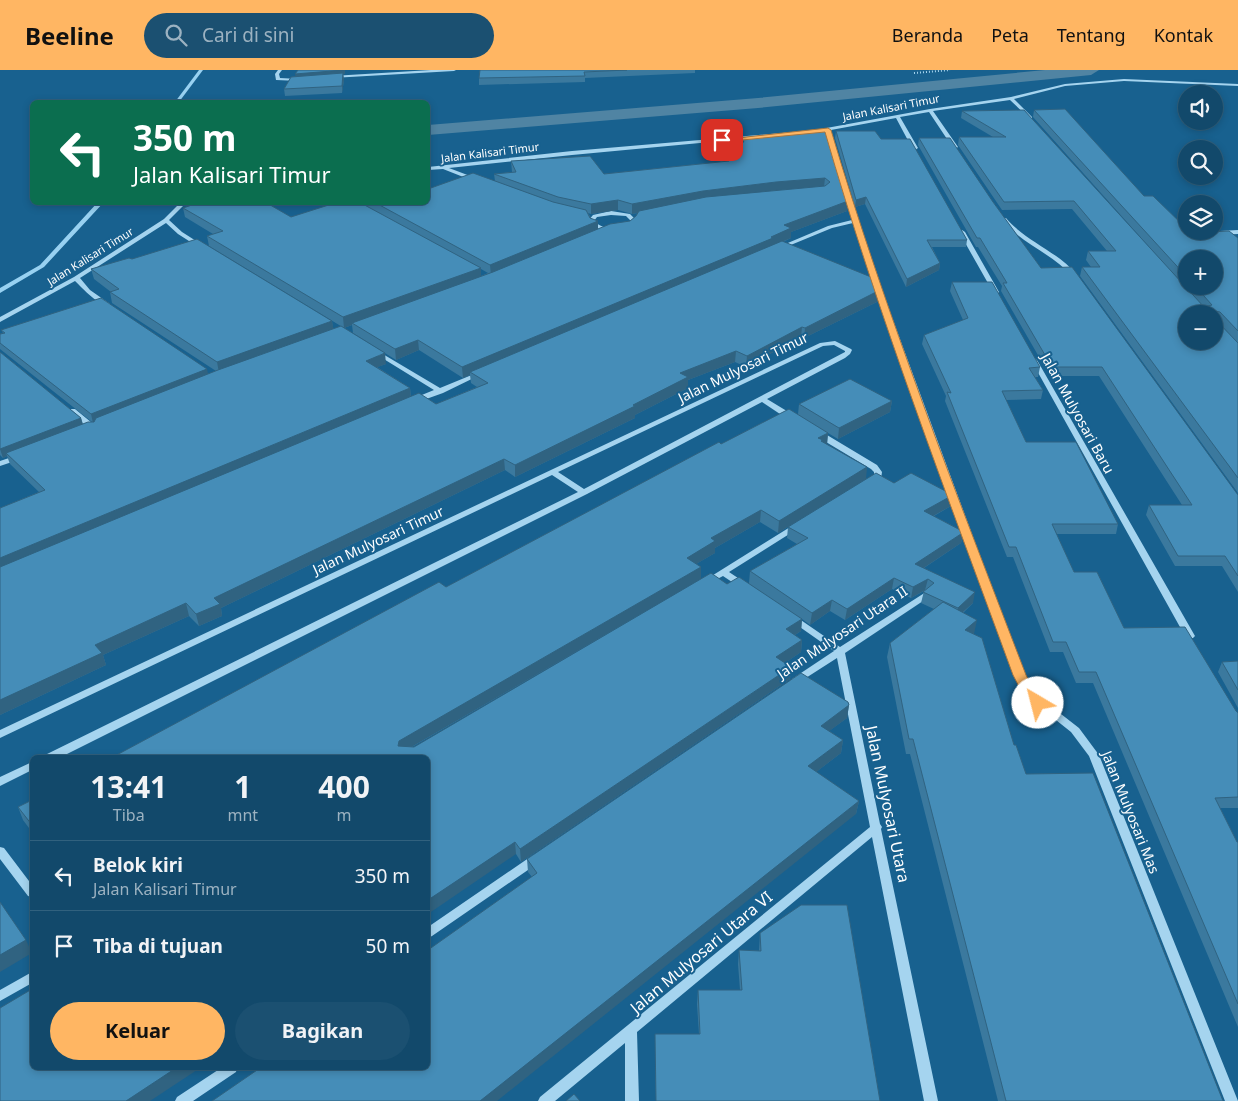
<!DOCTYPE html>
<html lang="id">
<meta charset="utf-8">
<style>
:root{--surface:#12496b;--page:#1b5071;--text:#f1f3f6;--muted:#9cb2c1;--line:#31617e;--accent:#ffb663}
body{margin:0;font-family:"Noto Sans",sans-serif;background:var(--page);color:var(--text);height:100vh;display:flex;flex-direction:column;font-size:19px;white-space:nowrap}
*{box-sizing:border-box;margin:0}
p{font-size:16px;color:var(--muted)}
.icon{flex:none;width:28px;height:28px;fill:none;stroke:currentColor;stroke-width:2;stroke-linecap:round;stroke-linejoin:round}
.map{position:relative;flex:1;overflow:hidden}
.drawer{position:absolute;left:30px;top:685px;width:400px;height:315px;display:flex;flex-direction:column;background:var(--surface);border-radius:8px;box-shadow:0 2px 8px #0003,0 0 0 1px var(--line)}
.drawer>*{flex:none}
.banner{position:absolute;left:30px;top:30px;width:400px;height:105px;border-radius:8px;box-shadow:0 2px 8px #0003,0 0 0 1px var(--line);background:#0b6e4f;color:#fff;overflow:hidden}
.fabs{position:absolute;left:1178px;top:15px;display:grid;gap:10px}
.fabs a{display:grid;place-items:center;width:45px;height:45px;border-radius:50%;background:var(--surface);box-shadow:0 2px 8px #0003,0 0 0 1px var(--line);font-size:25px}
.pin{position:absolute;display:grid;place-items:center;width:42px;height:42px;color:#fff;margin:-21px;border-radius:10px;box-shadow:0 2px 8px #0006}
.me{position:absolute;width:55px;margin:-28px;rotate:323deg;stroke-linejoin:round;filter:drop-shadow(0 0 4px #0008)}
.turn{display:flex;align-items:center;gap:18px;height:105px;padding:0 20px;font-size:22px}
.turn .icon{width:65px;height:65px;stroke-width:2.5}
.turn b{display:block;font-size:35px;line-height:42px}
.eta{display:flex;justify-content:space-evenly;align-items:center;height:85px;text-align:center}
.eta b{font-size:30px;font-weight:700;line-height:35px}
.primary-button{display:flex;gap:10px;margin-top:auto;padding:10px 20px}
.primary-button a{flex:1;height:58px;border-radius:30px;background:var(--accent);color:#111;font-size:20px;font-weight:700;line-height:58px;text-align:center}
.primary-button a+a{background:var(--page);color:var(--text)}
ul{padding:0;list-style:none}
li{display:flex;align-items:center;gap:15px;height:70px;padding:0 20px;border-top:1px solid var(--line)}
li div{flex:1}
li b{display:block;font-size:19px}
li em{font-style:normal}
header{display:flex;align-items:center;gap:30px;box-sizing:border-box;height:70px;padding:0 25px;background:var(--accent);color:#111}
header strong{font-size:24px}
nav{display:flex;gap:28px;margin-inline-start:auto;font-size:18px}
.search{width:350px;height:45px;background:var(--page);display:flex;align-items:center;gap:12px;box-sizing:border-box;padding:0 18px;border-radius:28px;color:var(--muted);font-size:19px}
.map>svg:first-child{display:block}
.lines{fill:none;stroke-linecap:round;stroke-linejoin:round}
.stream{fill:#98d1f1;fill-rule:evenodd}
.canal{fill:#5084a3;fill-rule:evenodd}
.path{stroke:#a5d4ef;stroke-width:2;stroke-dasharray:1 2;stroke-linecap:butt}
.minor{fill:#a5d4ef;fill-rule:evenodd}
.wall{fill:#3b799e;fill-rule:evenodd}
.shaded-wall{fill:#306381}
.building{fill:#458db8;stroke:#306381;fill-rule:evenodd}
.route{fill:#ffb663;stroke:#a67640}
.labels{text-anchor:middle;dominant-baseline:central;stroke-width:4;stroke-linejoin:round;paint-order:stroke}
.far-street-label{font-size:11px;fill:#fff;stroke:#18618f}
.street-label{font-size:14px;fill:#fff;stroke:#18618f}
.near-street-label{font-size:16px;fill:#fff;stroke:#18618f}
</style>
<header>
<strong>Beeline</strong>
<div class="search"><svg class="icon" aria-label="search" viewBox="0 0 24 24"><circle cx="10" cy="10" r="6"/><path d="M15 15l6 6"/></svg>Cari di sini</div>
<nav><a>Beranda</a><a>Peta</a><a>Tentang</a><a>Kontak</a></nav>
</header>
<div class="map">
<svg width="1238" height="1031" viewBox="0 0 1238 1031">
<rect width="100%" height="100%" fill="#18618f"/>
<g class="lines">
<!-- stream -->
<path class="stream" d="M199 0H203L179 32H175Z
M98 132H104L44 197 0 223V218L40 195Z"/>
<!-- canal -->
<path class="canal" d="M1045 0H1099L1091 5 758 38 428 65V55L758 28Z"/>
<!-- path -->
<path class="path" d="M914 3 950 0"/>
<!-- minor -->
<path class="minor" d="M278 0H282L279 4 280 8 299 9 301 10 299 11 276 10 275 4Z
M431 0H456L454 1 332 8 330 7 332 6Z
M1124 9 1238 14V16L1124 11 1065 16 1014 29 1032 47V48L1030 49 1010 30 933 41 958 77 955 79 953 78 929 42 900 47 918 78 915 80 912 78 896 48 831 60 847 118 870 188 1024 605 1034 623 1079 658 1099 685 1238 1031H1225L1089 686 1071 662 1027 627 1014 605 853 153 832 158 781 179 776 178 828 156 852 150 841 118 826 61H821V59L930 39 1011 27 1065 14Z
M793 62H795V64L572 85 449 98 478 109 479 110 476 112 443 99 428 100V97L572 81Z
M181 132H187L169 150 182 162 204 176V178H200L178 164 166 153 80 208 90 220 110 234V236C99 236 83 219 75 211L0 252V247L74 207 164 149Z
M611 141 630 144 637 151 636 154C623 165 599 165 588 151L593 145ZM611 145 626 146 631 151 630 153C619 160 604 161 594 151L597 147Z
M1002 148H1006C1026 172 1058 181 1078 206L1077 207H1073C1052 183 1021 174 1001 149Z
M962 160 965 162 999 222 998 223 993 222 959 162Z
M1238 160V164L1220 165 1217 163 1220 161Z
M835 271 851 279 852 280 850 284 845 288 767 329 795 346V350H789L762 332 587 424 59 688H44L45 685 578 422 552 405 0 668V660L820 273ZM834 275 845 281V282L584 419 558 402 823 276Z
M376 280 440 318 479 302 481 301 484 303 443 323 415 333H412V329L434 320 374 283 373 282Z
M1034 288 1037 290 1195 566 1193 568H1187L1185 566 1031 290Z
M69 339H75L97 357V361H91L69 343Z
M816 362H822L877 395 882 402 881 409 874 414H868L867 412 874 406V402L871 399 816 366 815 364Z
M18 385H21L22 387 21 389 0 396V391Z
M795 454H798L802 456 729 502 747 514 748 516 747 518H741L723 506 706 515 702 512Z
M926 522 930 525 929 527 845 583 880 754 882 757 881 759 938 1031H924L872 767 637 962 639 1031H625V973L555 1031H538L540 1027 870 757 837 588 798 613H792L790 611 792 609 834 581 787 548 792 545 795 546 840 577Z
M32 692V700L0 716V707Z
M0 777 4 778 32 815V827L28 826 0 789Z
M537 784 541 785 543 788 541 791 432 866 428 868V857L533 785Z
M32 902V913L0 931V920Z
M221 998H237L236 1002 193 1031H175L177 1027Z"/>
</g>
<!-- wall -->
<path class="wall" d="M480 0H695V3L585 8V12L479 15V8Z
M343 4 344 10 342 23 285 26 284 19 291 7 345 4Z
M1024 40 1202 236 1033 47 1034 40 1191 163 1238 168V273L1216 251 1238 273V423L1080 206 1082 197H1091L1086 190 1088 181H1107L1072 139 1002 140 958 75 959 67H993L961 48 962 41ZM1186 189 1214 216H1186Z
M827 59 848 131 847 141 791 162V168L783 172 880 220 879 231 804 268 801 267 746 297 735 292 688 310V318L635 345V348L515 407 505 400 221 538 222 546 199 556 189 546 103 585 106 595 0 645V438L39 422 10 394 7 386 3 388 0 385V282L81 348 83 354 92 352 0 279V264L3 263 1 260 208 304 216 301 112 233 110 222H111L94 209 91 199 132 189 332 251 333 259 386 294 377 297 410 318 411 327 436 334 477 317 471 313 470 305 463 308 419 280 396 290 353 263 352 255 344 258 209 176 207 166 213 164 185 147 183 138 291 147 362 134V132H428L495 111 494 104 512 102 511 91 604 104 721 92 714 84V75L741 72V68ZM618 140 632 144 638 143 636 146 630 151 598 159 588 143 591 144ZM481 199 488 203 481 206Z
M836 61 881 69 967 170 966 177H932L940 193 939 200 906 217 865 134 855 137 835 68Z
M919 68 993 132 1041 198 1238 425V522L1222 496H1175L1146 445 1149 435H1182L1099 306H1050L1001 221 1002 216 978 177H976L918 75Z
M952 212 1040 297 1038 307H1035L1043 320 1041 329 1006 330 1026 372 1118 454 1116 464H1056L1074 502 1124 558 1238 643V738H1220L1237 772H1238V957L1093 613H1076L1063 582H1050L1013 487H1007L945 331 946 326 922 274 924 265 963 250 950 221Z
M892 331 890 342 838 369 828 363 827 374H826L866 409 778 463 760 452 715 478V483L696 494 701 497V509L412 677H414L727 514 749 513 750 501 797 474 787 468 788 457 894 413 951 436 934 446 964 462 961 473 924 498 973 533 963 543 974 564 1014 675 1026 704 1223 1031H998L910 684H906L887 587 890 573 934 539 921 533 924 521 911 528 892 519 845 550 830 541 810 555 802 549 801 561 795 565 802 570 801 582 785 593 791 597 790 609 521 792 516 784 111 688 446 517 721 374 798 344 799 334Z
M1238 591V638L1218 602 1222 592Z
M849 635 847 648 829 661 843 670 841 683 816 702 859 731 856 744 532 807 528 802 527 789Z
M32 730V762L23 750 18 737Z
M760 863 880 1031H656L655 964H699L697 934 698 920H740L738 894 739 880 759 881Z"/>
<!-- shaded-wall -->
<path class="shaded-wall" d="M345 0V4H343L344 10 342 23V16L296 8 295 4Z
M825 108 824 117 703 130 632 144V134L703 121 776 112Z
M866 127 865 134 855 137 856 130Z
M618 130V140L591 144V134Z
M848 131 847 141 791 162V168L470 302V305L463 308 462 297 771 167 784 155Z
M598 151V161L491 205 490 195Z
M940 193 939 200 906 217 907 209Z
M481 198V209L352 253V255L344 258 343 247Z
M880 220 879 231 804 268 805 258Z
M332 251 334 262 219 303 217 292Z
M802 257 801 267 746 297 747 286Z
M418 270 419 280 396 290 395 279Z
M736 281 735 292 688 310V318L635 345V348L515 407V395L633 335 680 303Z
M385 283 386 294 367 301 366 291Z
M207 299 209 308 93 353 91 344Z
M410 318 411 329 0 502V488Z
M892 331 890 342 838 369 839 358Z
M81 348 83 356 6 383 7 386 3 388 0 379Z
M828 363 827 374 822 376 818 368Z
M504 389 505 400 221 538 222 546 199 556 196 544 214 528Z
M867 397 866 409 778 463 779 451Z
M953 425 951 436 922 452 924 441Z
M761 440 760 452 715 478V483L686 500 687 488 711 468Z
M964 462 961 473 913 505 915 494Z
M701 497V509L401 683 398 676 399 671Z
M894 508 892 519 845 550 847 539Z
M928 509 925 520 911 528 913 517Z
M975 522 973 533 955 549 958 538Z
M832 530 830 541 810 555 812 543Z
M186 533 189 546 103 585 106 595 0 645V630L95 575Z
M802 549 801 561 784 572 786 559Z
M977 550 974 564 965 560Z
M802 570 801 582 775 600 776 587Z
M791 597 790 609 521 792 520 779Z
M849 635 847 648 820 668 821 656Z
M843 670 841 683 807 709 808 696Z
M859 731 856 744 497 1031H480Z
M515 772 516 784 428 844V830Z
M26 870 32 883 0 902V885Z
M176 998H200L150 1031H126Z"/>
<!-- building -->
<path class="building" d="M298 0H344L295 4Z
M480 0H627L584 2 585 6 479 8Z
M343 3 342 16 284 19 291 7Z
M1065 39 1144 126H1153L1186 158V161H1190L1191 163 1229 161 1238 168V261L1220 242 1215 241V249L1238 273V408L1082 197H1100L1088 181H1116L1074 131 1004 132 959 67H1006L962 41 1024 40 1204 237 1212 235 1195 216H1214V189H1186V206L1034 40ZM1186 244H1214V271H1186Z
M827 59 848 131 784 155 791 158 771 167 773 168 462 297 418 270 395 279 352 253 493 202 610 154 630 151 636 146 639 141 706 127 825 116 830 112 825 108 776 112 703 121 632 134 618 130 591 134 558 127 494 104 516 102 511 91 590 86 604 104 729 91 714 75 744 72 741 68Z
M836 61H875L881 69H910L967 170H927L940 193 907 209 866 127 856 130Z
M919 68H950L993 132 1041 198 1072 197 1238 425V506L1225 486H1178L1149 435H1192L1102 297H1052L1003 213H1007L980 168H977Z
M473 103 553 132 586 140 590 148 598 151 490 195 374 132H428V119Z
M201 132H265L291 147 338 132H359L481 198 343 247 207 166 223 161 183 138Z
M197 169 332 251 217 292 110 222 119 219 91 199 129 188 132 189Z
M782 171 876 209 880 220 805 258 802 257 747 286 736 281 680 303 688 307 633 335 635 336 515 395 504 389 214 528 220 534 196 544 186 533 95 575 102 583 0 630V497L419 323 436 334 488 313 470 302Z
M952 212H992L1040 297 1029 298 1043 320 1002 321 1026 372H1076L1118 454H1052L1074 502H1097L1124 558 1185 557 1236 641 1238 643V727L1215 728 1237 772H1238V934L1096 602H1079L1066 572H1053L1016 477H1009L947 322 951 323 924 265 968 248Z
M101 228 207 299 91 344 0 273V264L5 263 1 260Z
M341 256 385 283 366 291 410 318 0 488V438L45 420 6 383 88 352H94L96 348 218 300Z
M0 282 81 348 0 379Z
M850 309 892 331 839 358 799 334Z
M789 339 828 363 818 368 823 370 821 371 867 397 779 451 761 440 711 468 715 471 687 488 701 497 399 671 398 676 414 677 711 503 727 514 739 507 802 549 786 559 802 570 776 587 791 597 520 779 515 772 428 830V688H111L439 512 446 517 719 372 721 374Z
M876 403 894 413 911 403 953 425 924 441 964 462 915 494 975 522 958 538 923 522 934 513 928 509 913 517 894 508 847 539 832 530 812 543 750 501 808 468 788 457Z
M943 532 977 550 965 560 982 568 1014 675H1016L1026 704 1093 703 1223 1031H1006L913 669H909L890 573Z
M1238 591V620L1222 592Z
M801 603 848 632 849 635 821 656 843 670 808 696 859 731 480 1031H212L260 998H428V880L537 803 527 789Z
M32 730V755L18 737Z
M0 832 26 870 0 885Z
M801 835H847L880 1031H656L655 964H700L698 920H742L739 880 761 881 760 863Z
M32 919V998H176L126 1031H0V938Z
M574 1024 580 1031H566Z"/>
<!-- route -->
<path class="route" d="M828 58 831 60C886 245 957 425 1026 605L1035 622 1044 633 1042 636H1033L1025 628 1013 605C947 425 878 246 825 62L722 72 719 70Z"/>
<g class="labels">
<!-- far-street labels -->
<g class="far-street-label">
<text transform="translate(891 37) rotate(-11)">Jalan Kalisari Timur</text>
<text transform="translate(490 82) rotate(-7)">Jalan Kalisari Timur</text>
<text transform="translate(90 186) rotate(-32)">Jalan Kalisari Timur</text>
</g>
<!-- street labels -->
<g class="street-label">
<text transform="translate(743 297) rotate(-26)">Jalan Mulyosari Timur</text>
<text transform="translate(1078 343) rotate(61)">Jalan Mulyosari Baru</text>
<text transform="translate(378 470) rotate(-25)">Jalan Mulyosari Timur</text>
<text transform="translate(842 562) rotate(-34)">Jalan Mulyosari Utara II</text>
<text transform="translate(1131 742) rotate(68)">Jalan Mulyosari Mas</text>
</g>
<!-- near-street labels -->
<g class="near-street-label">
<text transform="translate(888 734) rotate(78)">Jalan Mulyosari Utara</text>
<text transform="translate(701 882) rotate(-40)">Jalan Mulyosari Utara VI</text>
</g>
</g>
</svg>
<div class="fabs">
<a><svg class="icon" aria-label="sound" viewBox="0 0 24 24"><path d="M4 9h4l5-4v14l-5-4H4zM17 9q2 3 0 6"/></svg></a>
<a><svg class="icon" aria-label="search" viewBox="0 0 24 24"><circle cx="10" cy="10" r="6"/><path d="M15 15l6 6"/></svg></a>
<a><svg class="icon" aria-label="layers" viewBox="0 0 24 24"><path d="M12 4l9 5-9 5-9-5zM3 14l9 5 9-5"/></svg></a>
<a>+</a>
<a>−</a>
</div>
<div class="pin" style="left:722px;top:70px;background:#d93025"><svg class="icon" aria-label="arrive" viewBox="0 0 24 24"><path d="M6 21V4h12l-3 4 3 4H6"/></svg></div>
<svg class="me" style="left:1038px;top:633px" viewBox="-20 -20 40 40"><circle r="19" fill="#fff"/><path d="M0-13L10 11 0 6-10 11z" fill="#ffb663"/></svg>
<div class="banner">
<div class="turn"><svg class="icon" aria-label="left" viewBox="0 0 24 24"><path d="M17 20v-9H6M10 6l-5 5 5 5"/></svg><div><b>350 m</b>Jalan Kalisari Timur</div></div>
</div>
<section class="drawer">
<div class="eta">
<div><b>13:41</b><p>Tiba</p></div>
<div><b>1</b><p>mnt</p></div>
<div><b>400</b><p>m</p></div>
</div>
<ul>
<li><svg class="icon" aria-label="left" viewBox="0 0 24 24"><path d="M17 20v-9H6M10 6l-5 5 5 5"/></svg><div><b>Belok kiri</b><p>Jalan Kalisari Timur</p></div><em>350 m</em></li>
<li><svg class="icon" aria-label="arrive" viewBox="0 0 24 24"><path d="M6 21V4h12l-3 4 3 4H6"/></svg><div><b>Tiba di tujuan</b></div><em>50 m</em></li>
</ul>
<div class="primary-button"><a>Keluar</a><a>Bagikan</a></div>
</section>
</div>
